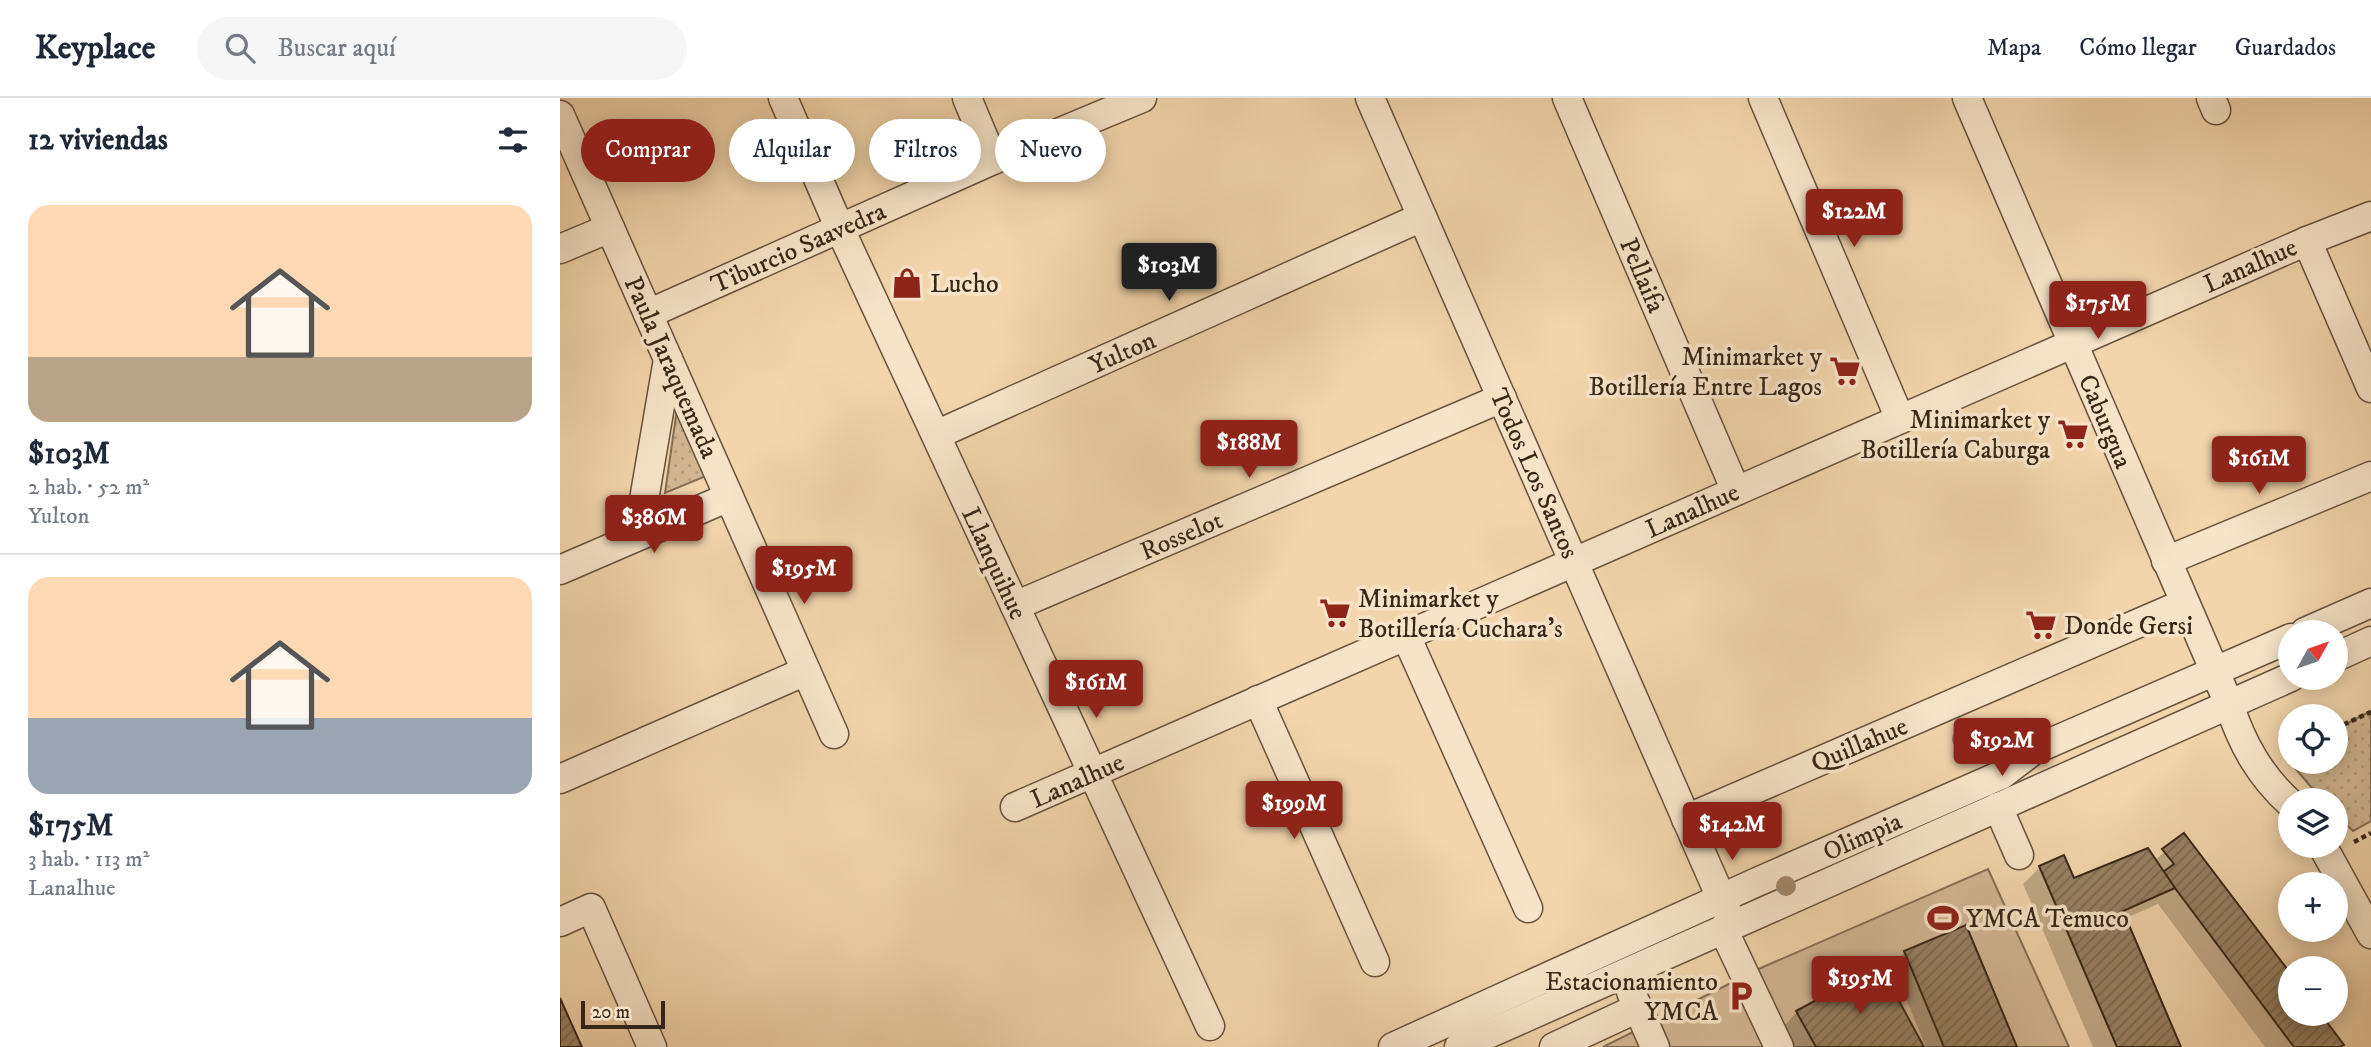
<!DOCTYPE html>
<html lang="es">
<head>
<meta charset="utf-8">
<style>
  body { margin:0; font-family:"IM FELL DW Pica",serif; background:#f6f6f7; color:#1f2937; height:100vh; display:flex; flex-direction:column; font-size:26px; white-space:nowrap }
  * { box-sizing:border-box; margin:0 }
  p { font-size:23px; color:#747a83 }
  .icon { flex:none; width:38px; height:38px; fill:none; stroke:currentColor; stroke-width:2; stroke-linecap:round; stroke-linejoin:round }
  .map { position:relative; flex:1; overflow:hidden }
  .panel { display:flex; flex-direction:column; background:#fff; width:560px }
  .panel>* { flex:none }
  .hud { position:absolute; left:21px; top:21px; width:665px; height:63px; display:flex; gap:14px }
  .needle { width:46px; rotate:50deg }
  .controls { position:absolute; left:1718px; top:522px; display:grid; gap:14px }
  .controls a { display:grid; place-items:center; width:70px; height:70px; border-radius:50%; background:#fff; box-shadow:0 4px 18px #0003; font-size:35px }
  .scale { position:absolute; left:21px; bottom:18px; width:84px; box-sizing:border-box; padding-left:7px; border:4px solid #372718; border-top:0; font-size:19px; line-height:24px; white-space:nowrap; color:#372718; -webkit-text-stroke:5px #f7e4c8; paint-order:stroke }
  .price { position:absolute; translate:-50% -60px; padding:0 16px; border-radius:7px; background:#8f2418; color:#fff; font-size:23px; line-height:46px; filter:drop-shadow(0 2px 4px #0008) }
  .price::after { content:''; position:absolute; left:50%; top:42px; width:21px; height:16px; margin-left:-10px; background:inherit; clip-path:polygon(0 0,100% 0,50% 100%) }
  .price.current { background:#222; color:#fff }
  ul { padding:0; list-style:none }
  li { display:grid; align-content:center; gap:14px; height:371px; padding:0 28px }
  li+li { border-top:2px solid #e0e1e3 }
  li span { display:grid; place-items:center; height:217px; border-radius:21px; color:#555 }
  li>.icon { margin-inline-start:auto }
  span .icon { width:126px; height:126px; fill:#fffc; stroke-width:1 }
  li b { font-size:30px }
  h2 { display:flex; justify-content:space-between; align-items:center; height:84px; padding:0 28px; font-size:30px }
  .pill { padding:0 24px; border-radius:32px; background:#fff; box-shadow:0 4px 18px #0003; font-size:24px; line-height:63px }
  .pill.current { background:#8f2418; color:#fff }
  header { display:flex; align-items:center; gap:42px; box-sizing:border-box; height:98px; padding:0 35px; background:#fff; border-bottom:2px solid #e0e1e3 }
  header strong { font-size:33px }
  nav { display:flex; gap:38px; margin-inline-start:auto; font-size:24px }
  .search { width:490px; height:63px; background:#f6f6f7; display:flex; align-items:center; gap:18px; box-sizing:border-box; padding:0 24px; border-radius:38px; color:#747a83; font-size:26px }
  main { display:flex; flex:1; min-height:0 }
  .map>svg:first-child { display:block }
</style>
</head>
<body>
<header>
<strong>Keyplace</strong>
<div class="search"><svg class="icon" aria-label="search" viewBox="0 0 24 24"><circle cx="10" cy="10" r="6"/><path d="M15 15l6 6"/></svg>Buscar aquí</div>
<nav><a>Mapa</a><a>Cómo llegar</a><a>Guardados</a></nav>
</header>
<main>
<section class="panel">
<h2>12 viviendas<svg class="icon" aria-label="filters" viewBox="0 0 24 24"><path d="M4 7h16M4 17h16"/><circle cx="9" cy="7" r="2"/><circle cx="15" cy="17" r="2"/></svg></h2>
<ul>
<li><span style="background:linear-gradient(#ffd9b3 70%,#b9a48a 0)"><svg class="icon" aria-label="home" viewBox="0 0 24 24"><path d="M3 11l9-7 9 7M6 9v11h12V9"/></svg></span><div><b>$103M</b><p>2 hab. · 52 m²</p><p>Yulton</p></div></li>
<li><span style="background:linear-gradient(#ffd9b3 65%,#9aa5b1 0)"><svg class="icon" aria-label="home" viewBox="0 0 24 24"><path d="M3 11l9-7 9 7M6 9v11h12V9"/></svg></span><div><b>$175M</b><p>3 hab. · 113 m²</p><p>Lanalhue</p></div></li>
</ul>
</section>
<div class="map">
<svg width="1811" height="949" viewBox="0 0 1811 949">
  <defs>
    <pattern id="grass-dots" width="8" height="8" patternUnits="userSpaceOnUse" patternTransform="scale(1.75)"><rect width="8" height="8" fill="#d2b792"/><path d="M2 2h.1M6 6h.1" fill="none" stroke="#b59d7d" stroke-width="1.8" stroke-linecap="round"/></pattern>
    <pattern id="building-hatch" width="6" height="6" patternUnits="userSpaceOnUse" patternTransform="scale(1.75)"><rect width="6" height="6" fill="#988164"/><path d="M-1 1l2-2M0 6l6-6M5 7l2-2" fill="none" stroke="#7d6a51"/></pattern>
  </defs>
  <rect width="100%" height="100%" fill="#f2d5ab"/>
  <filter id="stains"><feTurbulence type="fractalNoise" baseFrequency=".00286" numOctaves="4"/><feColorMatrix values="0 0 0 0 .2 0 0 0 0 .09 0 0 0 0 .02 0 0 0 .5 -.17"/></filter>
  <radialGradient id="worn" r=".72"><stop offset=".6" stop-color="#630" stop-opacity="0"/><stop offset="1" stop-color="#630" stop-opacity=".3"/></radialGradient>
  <g fill="url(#grass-dots)" stroke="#846f55" stroke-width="2">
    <path d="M 117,311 L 146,378 L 105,395 Z"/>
    <path d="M 1811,613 L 1811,723 L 1793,733 L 1776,716 L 1776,702 L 1762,702 L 1724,657 L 1719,638 L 1731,633 L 1731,663 L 1776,663 L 1776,621 L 1786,626 Z"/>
  </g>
  <path fill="#d2b792" stroke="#846f55" stroke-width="2" d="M 1428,771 L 1509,949 L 1043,949 L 1203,869 Z"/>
  <g fill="#0003">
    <path d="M 1624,737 L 1731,915 L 1779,949 L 1705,949 L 1598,806 L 1564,821 L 1619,949 L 1533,949 L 1463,786 L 1480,769 L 1513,782 L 1594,763 Z"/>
    <path d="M 1345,854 L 1454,949 L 1366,949 L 1332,867 Z"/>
    <path d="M 1237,914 L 1362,949 L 1230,949 L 1221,931 Z"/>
  </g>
  <g fill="url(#building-hatch)" stroke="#372718" stroke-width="2">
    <path d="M 1624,735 L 1731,876 L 1731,915 L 1760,915 L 1784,947 L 1780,949 L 1734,949 L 1603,774 L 1614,766 L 1602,751 Z"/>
    <path d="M 1588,750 L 1615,790 L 1563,813 L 1621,949 L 1557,949 L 1479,768 L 1504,757 L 1514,780 Z"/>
    <path d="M 1406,827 L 1457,949 L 1384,949 L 1344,853 Z"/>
    <path d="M 1320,868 L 1364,949 L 1256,949 L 1236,913 Z"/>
    <path d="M 0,900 L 22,949 L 0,949 Z"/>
  </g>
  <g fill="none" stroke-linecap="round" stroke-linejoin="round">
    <defs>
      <g id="minor">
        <path d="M 223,0 L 280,131 L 650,928"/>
        <path d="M 407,0 L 433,62"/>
        <path d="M 810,0 L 1169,818"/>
        <path d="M 1007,0 L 1176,393"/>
        <path d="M 1203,0 L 1340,321"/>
        <path d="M 1407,0 L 1669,606 C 1682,646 1700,678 1731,706"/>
        <path d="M 1651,0 L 1656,12"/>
        <path d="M 0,17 L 274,636"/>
        <path d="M 1747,143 L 1811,290"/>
        <path d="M 0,151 L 50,130"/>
        <path d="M 88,216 L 433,62 L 582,0"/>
        <path d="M 376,337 L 862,119"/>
        <path d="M 78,437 L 108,261"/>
        <path d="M 1606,463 L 1811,378"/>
        <path d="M 0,472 L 169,399"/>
        <path d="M 455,508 L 942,300"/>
        <path d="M 1745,534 L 1811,505"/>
        <path d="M 846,538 L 968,810"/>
        <path d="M 1776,559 L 1811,543"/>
        <path d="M 698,602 L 815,864"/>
        <path d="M 0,681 L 246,573"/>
        <path d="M 455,709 L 1747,143 L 1811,118"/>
        <path d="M 1438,709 L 1459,757"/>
        <path d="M 1126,721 L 1625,505"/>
        <path d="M 1762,747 L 1811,836"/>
        <path d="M 0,824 L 31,810 L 92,949"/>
        <path d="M 1163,831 L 1219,949"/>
        <path d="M 1071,894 L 1095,949"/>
        <path d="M 833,949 L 1197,784 L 1441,677 L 1474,652 L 1731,540"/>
        <path d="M 899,949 L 1731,579"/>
        <path d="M 994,949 L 1078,910"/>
      </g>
    </defs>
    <use href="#minor" stroke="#66523d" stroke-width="31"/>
    <g stroke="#372718" stroke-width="4.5" stroke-dasharray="5 3.5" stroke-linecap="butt">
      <path d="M 1776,630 L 1811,614"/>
      <path d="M 1794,744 L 1811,735"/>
    </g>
    <use href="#minor" stroke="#f7e4c8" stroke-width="28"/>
  </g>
  <g fill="#a1896b">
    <circle cx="1402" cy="641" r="10"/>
    <circle cx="1226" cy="788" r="10"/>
  </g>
  <defs>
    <symbol id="shop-bare" viewBox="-9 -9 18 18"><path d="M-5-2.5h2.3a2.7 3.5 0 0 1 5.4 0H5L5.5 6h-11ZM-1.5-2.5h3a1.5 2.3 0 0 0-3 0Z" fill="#8f2418" stroke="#f7e4c8" stroke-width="2.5" paint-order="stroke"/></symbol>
    <symbol id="supermarket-bare" viewBox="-9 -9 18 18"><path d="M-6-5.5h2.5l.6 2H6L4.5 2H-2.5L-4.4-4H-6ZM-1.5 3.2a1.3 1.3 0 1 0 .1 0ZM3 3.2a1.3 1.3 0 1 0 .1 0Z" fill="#8f2418" stroke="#f7e4c8" stroke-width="2.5" paint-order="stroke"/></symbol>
    <symbol id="stadium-bare" viewBox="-9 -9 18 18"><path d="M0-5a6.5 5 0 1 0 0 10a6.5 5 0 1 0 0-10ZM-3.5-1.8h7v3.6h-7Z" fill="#8f2418" stroke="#f7e4c8" stroke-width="2.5" paint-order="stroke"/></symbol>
    <symbol id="parking-bare" viewBox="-9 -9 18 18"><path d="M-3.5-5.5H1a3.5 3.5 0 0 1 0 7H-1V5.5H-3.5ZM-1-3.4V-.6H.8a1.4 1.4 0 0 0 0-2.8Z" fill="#8f2418" stroke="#f7e4c8" stroke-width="2.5" paint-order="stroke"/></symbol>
  </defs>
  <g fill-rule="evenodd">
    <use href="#shop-bare" x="325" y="163" width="44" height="44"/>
    <use href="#supermarket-bare" x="1263" y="251" width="44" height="44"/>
    <use href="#supermarket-bare" x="1491" y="314" width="44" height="44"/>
    <use href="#supermarket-bare" x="753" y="493" width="44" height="44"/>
    <use href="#supermarket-bare" x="1459" y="505" width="44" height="44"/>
    <use href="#stadium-bare" x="1361" y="798" width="44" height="44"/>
    <use href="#parking-bare" x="1159" y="876" width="44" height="44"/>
  </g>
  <g text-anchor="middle" stroke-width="7" stroke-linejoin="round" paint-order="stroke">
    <g font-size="26" fill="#372718" stroke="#f7e4c8">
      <text transform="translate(238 149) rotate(-24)" y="9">Tiburcio Saavedra</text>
      <text transform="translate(1690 167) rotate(-24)" y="9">Lanalhue</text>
      <text transform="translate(1083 177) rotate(67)" y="9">Pellaifa</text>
      <text transform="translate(562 254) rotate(-24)" y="9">Yulton</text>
      <text transform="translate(112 269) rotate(66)" y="9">Paula Jaraquemada</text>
      <text transform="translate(1546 323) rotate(67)" y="9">Caburgua</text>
      <text transform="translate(975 375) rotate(66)" y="9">Todos Los Santos</text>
      <text transform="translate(1132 412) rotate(-24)" y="9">Lanalhue</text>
      <text transform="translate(621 437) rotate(-23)" y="9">Rosselot</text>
      <text transform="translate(435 465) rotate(65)" y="9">Llanquihue</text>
      <text transform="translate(1299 646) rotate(-23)" y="9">Quillahue</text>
      <text transform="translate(517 682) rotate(-24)" y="9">Lanalhue</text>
      <text transform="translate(1302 738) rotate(-24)" y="9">Olimpia</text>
    </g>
    <g font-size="26" fill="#372718" stroke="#f7e4c8" text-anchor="start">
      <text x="370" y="194">Lucho</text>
      <text x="1262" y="267" text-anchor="end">Minimarket y<tspan x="1262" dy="30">Botillería Entre Lagos</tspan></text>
      <text x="1490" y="330" text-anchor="end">Minimarket y<tspan x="1490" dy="30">Botillería Caburga</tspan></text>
      <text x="798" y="509">Minimarket y<tspan x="798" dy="30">Botillería Cuchara's</tspan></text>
      <text x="1504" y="536">Donde Gersi</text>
      <text x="1406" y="829">YMCA Temuco</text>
      <text x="1158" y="892" text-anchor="end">Estacionamiento<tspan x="1158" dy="30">YMCA</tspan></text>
    </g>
  </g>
  <rect width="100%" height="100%" filter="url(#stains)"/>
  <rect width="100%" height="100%" fill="url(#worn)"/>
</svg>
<div class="controls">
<a><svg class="needle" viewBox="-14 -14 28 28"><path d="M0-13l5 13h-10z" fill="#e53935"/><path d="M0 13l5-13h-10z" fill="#747a83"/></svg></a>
<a><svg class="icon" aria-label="locate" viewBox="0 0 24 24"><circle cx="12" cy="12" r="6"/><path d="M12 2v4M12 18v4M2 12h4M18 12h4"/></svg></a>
<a><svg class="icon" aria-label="layers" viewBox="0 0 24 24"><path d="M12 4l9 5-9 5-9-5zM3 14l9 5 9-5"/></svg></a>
<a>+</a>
<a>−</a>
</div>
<div class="scale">20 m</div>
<b class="price" style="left:1294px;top:151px">$122M</b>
<b class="price current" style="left:609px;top:205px">$103M</b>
<b class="price" style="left:1538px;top:243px">$175M</b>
<b class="price" style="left:689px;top:382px">$188M</b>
<b class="price" style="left:1699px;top:398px">$161M</b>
<b class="price" style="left:94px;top:457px">$386M</b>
<b class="price" style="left:244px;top:508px">$195M</b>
<b class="price" style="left:536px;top:622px">$161M</b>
<b class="price" style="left:1442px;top:680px">$192M</b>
<b class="price" style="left:734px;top:743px">$199M</b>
<b class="price" style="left:1172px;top:764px">$142M</b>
<b class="price" style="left:1300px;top:918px">$195M</b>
<div class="hud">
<a class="pill current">Comprar</a>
<a class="pill">Alquilar</a>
<a class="pill">Filtros</a>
<a class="pill">Nuevo</a>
</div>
</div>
</main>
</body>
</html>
